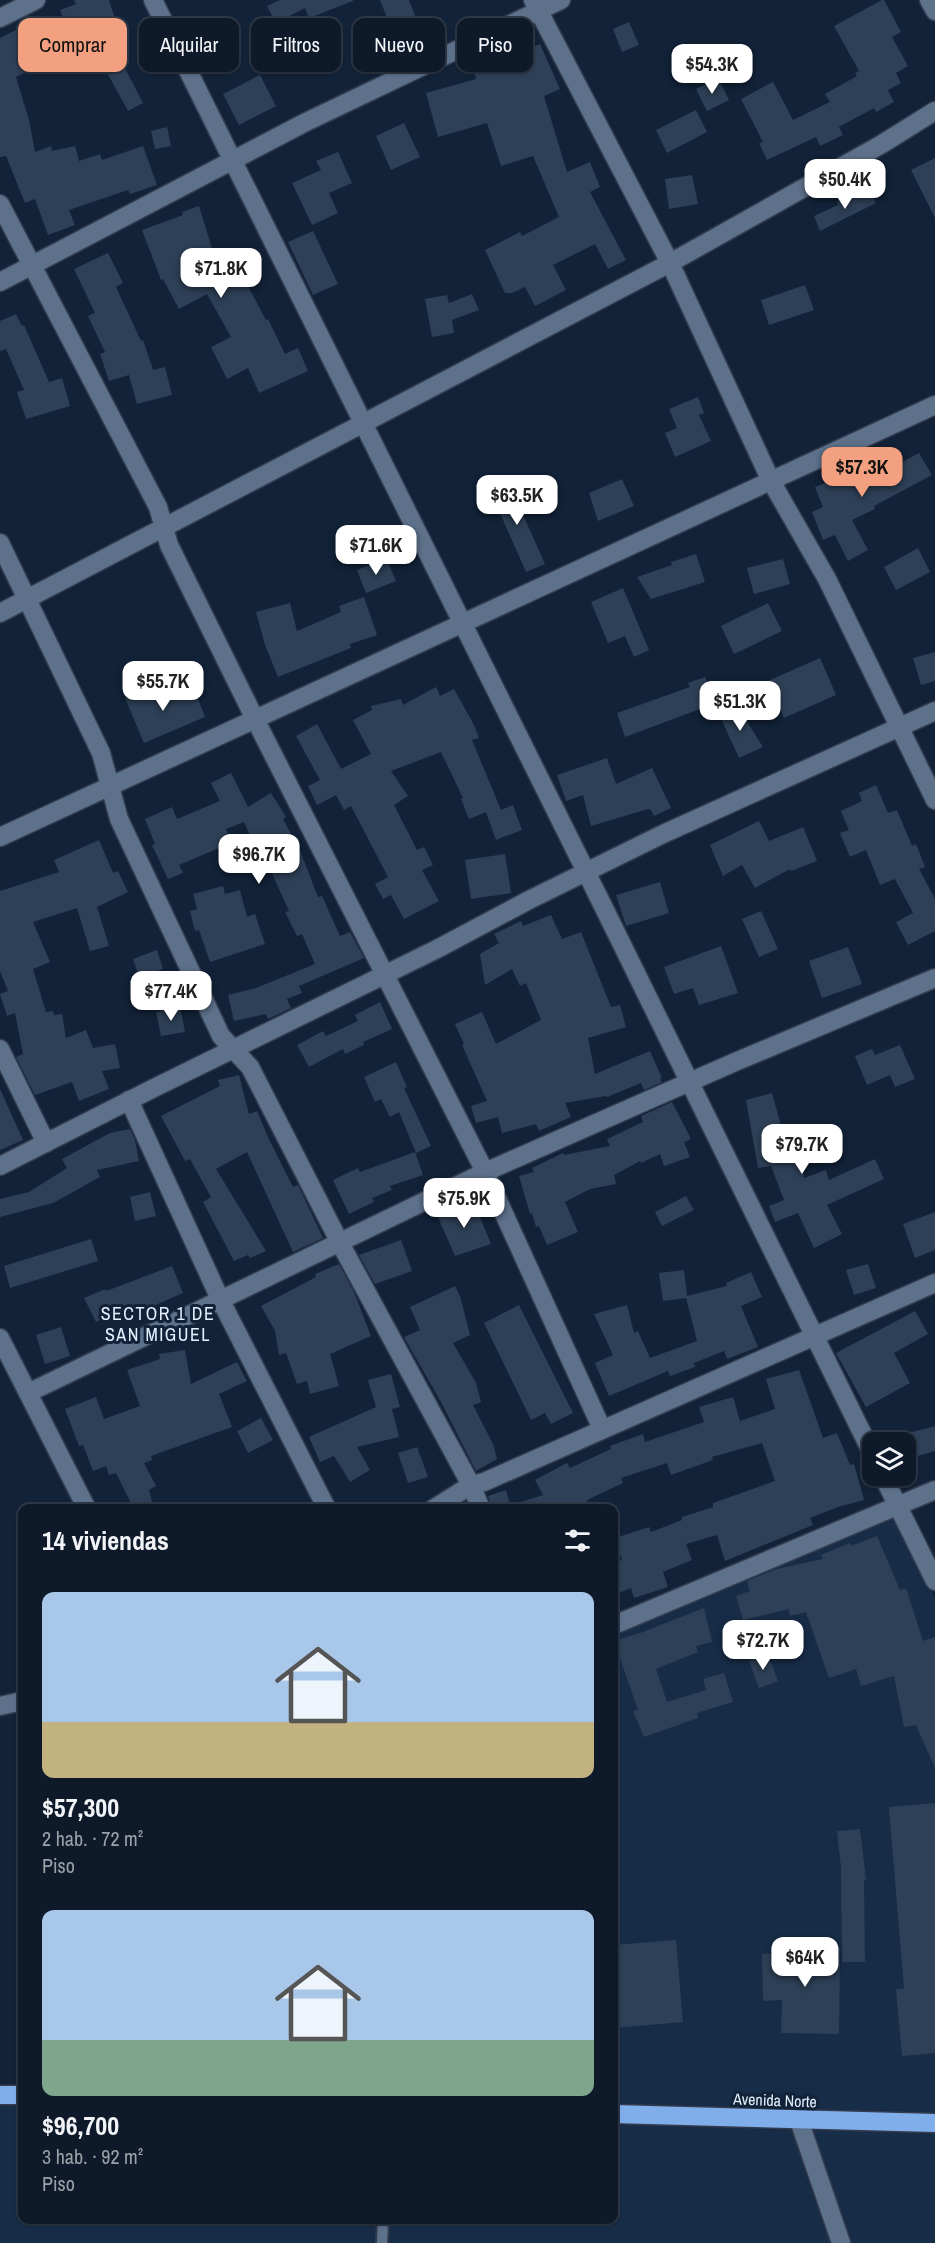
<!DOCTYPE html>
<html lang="es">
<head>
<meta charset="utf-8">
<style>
  body { margin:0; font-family:"Archivo Narrow",sans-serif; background:#172332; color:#f1f3f6; height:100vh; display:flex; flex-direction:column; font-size:22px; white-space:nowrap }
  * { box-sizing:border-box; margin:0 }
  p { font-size:20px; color:#9ba1a8 }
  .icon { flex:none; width:33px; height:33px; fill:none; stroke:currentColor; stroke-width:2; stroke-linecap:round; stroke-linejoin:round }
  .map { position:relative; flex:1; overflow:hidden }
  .side { position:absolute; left:18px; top:1504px; width:600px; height:720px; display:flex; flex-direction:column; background:#0e1a2a; border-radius:12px; box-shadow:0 2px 4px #0004,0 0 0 2px #2e3847 }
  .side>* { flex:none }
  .banner { position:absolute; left:18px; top:18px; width:600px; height:54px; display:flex; gap:12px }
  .tools { position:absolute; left:862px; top:1432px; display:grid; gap:12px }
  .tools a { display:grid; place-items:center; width:54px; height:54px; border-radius:12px; background:#0e1a2a; box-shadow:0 2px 4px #0004,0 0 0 2px #2e3847; font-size:30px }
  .price { position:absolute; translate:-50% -51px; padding:0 14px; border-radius:12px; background:#fff; color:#222; font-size:20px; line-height:39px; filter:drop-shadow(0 2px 3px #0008) }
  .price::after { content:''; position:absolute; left:50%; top:36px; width:18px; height:14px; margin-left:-9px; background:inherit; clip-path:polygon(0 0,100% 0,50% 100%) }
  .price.current { background:#f2a07f; color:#111 }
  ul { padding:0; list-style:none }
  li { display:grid; align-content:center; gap:12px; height:318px; padding:0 24px }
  li span { display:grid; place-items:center; height:186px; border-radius:12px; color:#555 }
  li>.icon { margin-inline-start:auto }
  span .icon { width:108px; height:108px; fill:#fffc; stroke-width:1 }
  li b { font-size:26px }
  h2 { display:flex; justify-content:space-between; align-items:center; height:72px; padding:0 24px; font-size:26px }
  .pill { padding:0 21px; border-radius:12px; background:#0e1a2a; box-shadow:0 2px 4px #0004,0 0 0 2px #2e3847; font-size:21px; line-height:54px }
  .pill.current { background:#f2a07f; color:#111 }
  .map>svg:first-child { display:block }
</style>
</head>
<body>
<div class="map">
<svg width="935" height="2243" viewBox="0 0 935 2243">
  <rect width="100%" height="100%" fill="#122238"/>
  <path fill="#172c47" d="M 894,1513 L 935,1599 L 935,2243 L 0,2243 L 0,2085 L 22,2085 L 22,2220 L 614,2220 L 614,1633 Z"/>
  <g fill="#2e4057">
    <path d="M 74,0 L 109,0 L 118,28 L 106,32 L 143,103 L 128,111 L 85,32 L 70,38 L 60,10 L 76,4 Z"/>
    <path d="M 280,0 L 353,0 L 353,1 L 309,18 L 305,8 L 276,23 L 267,6 Z"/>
    <path d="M 380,0 L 409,0 L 421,31 L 396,41 Z"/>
    <path d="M 882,0 L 884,0 L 901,32 L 892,37 L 908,66 L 896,73 L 901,83 L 888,90 L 894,102 L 876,112 L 874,108 L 839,127 L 843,135 L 820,146 L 816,137 L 767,160 L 759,143 L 763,142 L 741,99 L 773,82 L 793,120 L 830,102 L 825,94 L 857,76 L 855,73 L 859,71 L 834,26 Z"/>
    <path d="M 629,22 L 639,45 L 622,52 L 613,29 Z"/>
    <path d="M 20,28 L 34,54 L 22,60 L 28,71 L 16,77 L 29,120 L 35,152 L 51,146 L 52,151 L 75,146 L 79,161 L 100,154 L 102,160 L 143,146 L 157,185 L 130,194 L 128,190 L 69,210 L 75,225 L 48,235 L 35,199 L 25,203 L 6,156 L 0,157 L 0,38 Z"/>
    <path d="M 540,44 L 560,89 L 544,96 L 567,172 L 590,162 L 600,187 L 590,192 L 626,260 L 608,269 L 595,244 L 553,265 L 566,290 L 535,306 L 525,287 L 512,293 L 505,293 L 485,250 L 520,232 L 522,236 L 559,217 L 533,156 L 501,166 L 487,123 L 438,137 L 426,93 L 476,79 L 474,71 L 510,61 L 508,58 Z"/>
    <path d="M 260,75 L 276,106 L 239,125 L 223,94 Z"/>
    <path d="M 718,78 L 729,100 L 707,111 L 696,89 Z"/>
    <path d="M 696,110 L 707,132 L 667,153 L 656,130 Z"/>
    <path d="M 404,123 L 420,157 L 391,170 L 376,136 Z"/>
    <path d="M 167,127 L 171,146 L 155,149 L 151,131 Z"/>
    <path d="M 338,152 L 352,183 L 329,193 L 338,213 L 312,225 L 292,183 L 321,170 L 316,161 Z"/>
    <path d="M 935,158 L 935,218 L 911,170 Z"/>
    <path d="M 692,175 L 698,204 L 669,209 L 665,179 Z"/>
    <path d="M 870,190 L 876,203 L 820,231 L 814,216 L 838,205 L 837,202 Z"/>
    <path d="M 199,206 L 215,258 L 239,252 L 249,288 L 266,320 L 268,319 L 285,354 L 298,348 L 308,371 L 259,393 L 248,368 L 227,379 L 211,347 L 231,337 L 207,294 L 179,309 L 163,279 L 161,280 L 142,230 L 183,215 L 182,212 Z"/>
    <path d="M 313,231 L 338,284 L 313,295 L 288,242 Z"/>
    <path d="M 108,253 L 123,283 L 116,287 L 141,341 L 143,340 L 153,370 L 165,367 L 172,395 L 137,404 L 129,375 L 109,381 L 100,354 L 105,352 L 88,316 L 95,313 L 74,269 Z"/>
    <path d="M 805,285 L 814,310 L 769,325 L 761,300 Z"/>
    <path d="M 472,294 L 479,310 L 452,320 L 454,333 L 432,337 L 425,299 L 447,295 L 449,303 Z"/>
    <path d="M 16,314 L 22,326 L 24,325 L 49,382 L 62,378 L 70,406 L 26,419 L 17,392 L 24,390 L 6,349 L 0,351 L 0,321 Z"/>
    <path d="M 698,397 L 704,413 L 699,415 L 711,441 L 675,457 L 665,433 L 677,428 L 669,409 Z"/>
    <path d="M 919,453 L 932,475 L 874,506 L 875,509 L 852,520 L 868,550 L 848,561 L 835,535 L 823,540 L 812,512 L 823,507 L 815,487 L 835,479 L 833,476 L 874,456 L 882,473 Z"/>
    <path d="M 507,479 L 545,564 L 526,572 L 489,488 Z"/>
    <path d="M 622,479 L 634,506 L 598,521 L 589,493 Z"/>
    <path d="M 918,548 L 930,572 L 896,590 L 884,567 Z"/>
    <path d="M 696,554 L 705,582 L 651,599 L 637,577 L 672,565 L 671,562 Z"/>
    <path d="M 386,558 L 396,581 L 366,593 L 357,570 Z"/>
    <path d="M 783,559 L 790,584 L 754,594 L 747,568 Z"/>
    <path d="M 623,588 L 649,650 L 634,657 L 625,636 L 608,643 L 591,602 Z"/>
    <path d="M 364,597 L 377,635 L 350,644 L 351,648 L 278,677 L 265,645 L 256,612 L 290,603 L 297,631 L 341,612 L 339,606 Z"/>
    <path d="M 768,603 L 782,631 L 734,654 L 721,626 Z"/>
    <path d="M 935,652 L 935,681 L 921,685 L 913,658 Z"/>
    <path d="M 820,658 L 836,695 L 784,718 L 768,681 Z"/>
    <path d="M 705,677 L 716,703 L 625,737 L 617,713 L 690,687 L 688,683 Z"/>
    <path d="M 155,686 L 161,701 L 194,688 L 205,717 L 144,743 L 125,698 Z"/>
    <path d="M 436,687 L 440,696 L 454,689 L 474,725 L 479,738 L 472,740 L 501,810 L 513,805 L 522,830 L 496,840 L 486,812 L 469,819 L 461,799 L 463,798 L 441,752 L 391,771 L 408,796 L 394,805 L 417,850 L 424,847 L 433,865 L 422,870 L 439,901 L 404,919 L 391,895 L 383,899 L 375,884 L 388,877 L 351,806 L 344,810 L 336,795 L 317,805 L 308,786 L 320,780 L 296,736 L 317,724 L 341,769 L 371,754 L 353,720 L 372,710 L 371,706 L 401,699 L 403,705 Z"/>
    <path d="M 737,706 L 763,747 L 739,758 L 719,714 Z"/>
    <path d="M 607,758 L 616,784 L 652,768 L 671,808 L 654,816 L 651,810 L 648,809 L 591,826 L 583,795 L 566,801 L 557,775 Z"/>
    <path d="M 231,773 L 248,807 L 271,793 L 286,817 L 283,819 L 301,853 L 318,897 L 322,896 L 340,936 L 350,932 L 364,958 L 299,986 L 302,993 L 287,999 L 291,1008 L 268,1019 L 266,1014 L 234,1021 L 228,995 L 256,988 L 315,964 L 302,934 L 297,936 L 285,912 L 289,911 L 270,869 L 266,871 L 244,822 L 226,829 L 231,843 L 179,865 L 183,873 L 168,879 L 152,845 L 155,844 L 145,819 L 172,807 L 177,819 L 220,801 L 211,783 Z"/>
    <path d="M 876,785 L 888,813 L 897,810 L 912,846 L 916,844 L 925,867 L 919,869 L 935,899 L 935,931 L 908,945 L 896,922 L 913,913 L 895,879 L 880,885 L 866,850 L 850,857 L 840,833 L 849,830 L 841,811 L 862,801 L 859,793 Z"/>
    <path d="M 759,821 L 769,841 L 803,827 L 817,861 L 791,871 L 790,869 L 755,888 L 742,865 L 723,876 L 710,845 Z"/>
    <path d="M 99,840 L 113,873 L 118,871 L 128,892 L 97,907 L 109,946 L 90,951 L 77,908 L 33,922 L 50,962 L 33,969 L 46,1012 L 53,1011 L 54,1015 L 62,1014 L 66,1038 L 86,1030 L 93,1048 L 115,1044 L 120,1068 L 102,1071 L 109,1089 L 79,1101 L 72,1082 L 35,1095 L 16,1057 L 23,1054 L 15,1013 L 7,1016 L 0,994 L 8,991 L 0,971 L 0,891 L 59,872 L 54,860 Z"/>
    <path d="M 505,854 L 511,893 L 471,899 L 465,860 Z"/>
    <path d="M 660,882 L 669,913 L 626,926 L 616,895 Z"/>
    <path d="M 223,886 L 225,894 L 240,890 L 247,917 L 255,914 L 265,944 L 210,962 L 199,930 L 195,931 L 190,911 L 197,909 L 193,894 Z"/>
    <path d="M 761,911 L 778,949 L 759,957 L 742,919 Z"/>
    <path d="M 551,915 L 562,939 L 581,932 L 611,1007 L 620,1005 L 626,1027 L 588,1038 L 595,1074 L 650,1051 L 662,1078 L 660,1079 L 662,1082 L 644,1090 L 641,1083 L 607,1097 L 606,1096 L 565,1103 L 571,1117 L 539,1131 L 536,1124 L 502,1133 L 498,1117 L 476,1123 L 471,1106 L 487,1101 L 462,1045 L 464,1044 L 455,1024 L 482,1012 L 496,1044 L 541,1020 L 526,983 L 520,986 L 512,969 L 485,985 L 480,954 L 499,943 L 494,934 L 521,921 L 523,926 Z"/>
    <path d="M 721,946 L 738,993 L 699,1005 L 693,988 L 674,994 L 664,967 Z"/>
    <path d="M 848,947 L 862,984 L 822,998 L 809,961 Z"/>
    <path d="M 157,950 L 163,969 L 139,977 L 133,959 Z"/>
    <path d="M 380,1002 L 392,1029 L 363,1042 L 364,1045 L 345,1054 L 343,1049 L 309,1067 L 297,1045 L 323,1031 L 326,1036 L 358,1021 L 355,1015 Z"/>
    <path d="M 180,1007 L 185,1032 L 161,1036 L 156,1012 Z"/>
    <path d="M 900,1045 L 915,1079 L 895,1087 L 890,1075 L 867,1085 L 855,1056 L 872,1049 L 875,1055 Z"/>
    <path d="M 396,1062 L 407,1087 L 404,1088 L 431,1146 L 416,1153 L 399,1112 L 390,1117 L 381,1099 L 375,1102 L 364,1077 Z"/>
    <path d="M 239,1075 L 249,1114 L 257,1111 L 268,1137 L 293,1187 L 298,1185 L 323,1238 L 293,1252 L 247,1152 L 216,1169 L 266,1251 L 250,1258 L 248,1255 L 234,1261 L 203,1202 L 211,1197 L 190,1159 L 185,1161 L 161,1116 L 220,1086 L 218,1080 Z"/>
    <path d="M 0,1089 L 23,1140 L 0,1150 Z"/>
    <path d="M 772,1093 L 784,1136 L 796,1134 L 804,1178 L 826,1170 L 829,1180 L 875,1159 L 884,1179 L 827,1205 L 842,1234 L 814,1248 L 798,1213 L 775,1222 L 769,1206 L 784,1200 L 771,1166 L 758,1168 L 746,1100 Z"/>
    <path d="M 672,1102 L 691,1139 L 684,1142 L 690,1157 L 664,1166 L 660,1154 L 641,1163 L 640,1161 L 614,1175 L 616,1184 L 590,1189 L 565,1202 L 578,1232 L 547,1245 L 539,1226 L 536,1227 L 532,1213 L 530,1214 L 519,1176 L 534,1172 L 532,1168 L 563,1153 L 564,1155 L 610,1146 L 607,1139 L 643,1122 L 641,1116 Z"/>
    <path d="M 130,1129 L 135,1140 L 139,1161 L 97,1170 L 100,1177 L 53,1203 L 0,1217 L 0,1199 L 29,1192 L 67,1168 L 62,1159 L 110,1133 Z"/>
    <path d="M 415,1152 L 423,1175 L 390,1186 L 392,1190 L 372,1198 L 374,1202 L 349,1214 L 333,1180 L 358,1168 L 360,1172 Z"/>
    <path d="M 150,1192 L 156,1216 L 135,1221 L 130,1197 Z"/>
    <path d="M 686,1196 L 694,1210 L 662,1226 L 655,1212 Z"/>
    <path d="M 473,1200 L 491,1244 L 455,1256 L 437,1215 Z"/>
    <path d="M 935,1212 L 935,1250 L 915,1258 L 903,1224 Z"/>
    <path d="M 91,1239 L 98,1261 L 10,1288 L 4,1266 Z"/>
    <path d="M 401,1240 L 412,1271 L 375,1284 L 359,1255 Z"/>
    <path d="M 339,1264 L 354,1292 L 371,1336 L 330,1354 L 339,1386 L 310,1394 L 307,1381 L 297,1384 L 286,1353 L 279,1355 L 275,1331 L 261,1306 L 316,1277 L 315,1274 Z"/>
    <path d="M 868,1264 L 876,1288 L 854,1295 L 846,1270 Z"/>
    <path d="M 172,1266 L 183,1293 L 128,1317 L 124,1309 L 96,1322 L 84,1298 L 103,1290 L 109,1290 Z"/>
    <path d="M 684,1270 L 687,1296 L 727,1286 L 726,1283 L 751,1272 L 762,1297 L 741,1306 L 758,1347 L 727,1359 L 724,1351 L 694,1363 L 695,1367 L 670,1376 L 668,1371 L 609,1396 L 595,1363 L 613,1355 L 594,1314 L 627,1305 L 634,1333 L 638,1331 L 650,1358 L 697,1341 L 686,1298 L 663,1301 L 659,1273 Z"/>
    <path d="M 455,1286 L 460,1296 L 470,1335 L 453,1343 L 476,1383 L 481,1402 L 473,1405 L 493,1444 L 497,1459 L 476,1471 L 441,1402 L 404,1337 L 420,1330 L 410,1307 Z"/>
    <path d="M 519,1305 L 573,1413 L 551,1424 L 545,1413 L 531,1420 L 484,1323 Z"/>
    <path d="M 915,1311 L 928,1334 L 894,1353 L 910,1383 L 866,1407 L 836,1353 Z"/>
    <path d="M 61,1327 L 70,1356 L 45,1364 L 36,1335 Z"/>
    <path d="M 185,1350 L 191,1384 L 237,1362 L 247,1381 L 219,1394 L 232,1427 L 151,1456 L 152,1460 L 144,1463 L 156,1486 L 149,1490 L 154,1509 L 134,1509 L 116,1473 L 109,1475 L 106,1466 L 93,1471 L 83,1445 L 79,1446 L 65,1409 L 96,1397 L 104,1419 L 140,1406 L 127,1370 L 160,1359 L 159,1354 Z"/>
    <path d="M 799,1370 L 823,1438 L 837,1433 L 850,1465 L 854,1464 L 864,1500 L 838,1507 L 810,1518 L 813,1525 L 725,1561 L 717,1535 L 686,1544 L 692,1560 L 663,1572 L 668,1587 L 634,1598 L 631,1588 L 614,1595 L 614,1564 L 622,1560 L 615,1538 L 649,1527 L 651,1532 L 682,1520 L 682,1517 L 713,1507 L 713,1503 L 775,1481 L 762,1443 L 712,1457 L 713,1460 L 671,1475 L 667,1463 L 621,1478 L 623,1483 L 587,1500 L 592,1509 L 512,1509 L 512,1505 L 543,1495 L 535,1480 L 567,1463 L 570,1468 L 611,1449 L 610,1446 L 643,1434 L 645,1442 L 704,1422 L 699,1407 L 733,1397 L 740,1421 L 775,1409 L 766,1379 Z"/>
    <path d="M 391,1374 L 400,1407 L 392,1409 L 399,1437 L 357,1447 L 370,1470 L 350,1482 L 334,1456 L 320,1462 L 309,1437 L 376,1407 L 368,1380 Z"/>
    <path d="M 261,1418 L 273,1440 L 248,1453 L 237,1431 Z"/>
    <path d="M 935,1426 L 935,1451 L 907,1459 L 906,1443 L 903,1443 L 901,1435 Z"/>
    <path d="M 417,1447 L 428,1477 L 408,1483 L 398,1453 Z"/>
    <path d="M 506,1490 L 511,1509 L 492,1509 L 488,1496 Z"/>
    <path d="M 877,1536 L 900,1590 L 906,1588 L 923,1641 L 935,1637 L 935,1768 L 916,1725 L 904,1727 L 894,1676 L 861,1686 L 856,1669 L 829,1678 L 806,1612 L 790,1616 L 789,1609 L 743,1620 L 736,1596 L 750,1591 L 747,1581 L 777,1569 L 823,1559 L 821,1555 L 850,1543 L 851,1546 Z"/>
    <path d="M 704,1608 L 712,1642 L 696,1646 L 698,1652 L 656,1669 L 667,1702 L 706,1690 L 703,1679 L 724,1673 L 733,1702 L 697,1713 L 698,1718 L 644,1737 L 633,1711 L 638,1710 L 614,1641 L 643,1632 Z"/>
    <path d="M 768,1654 L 778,1681 L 759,1688 L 749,1661 Z"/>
    <path d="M 935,1803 L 935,2053 L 902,2056 L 896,1989 L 904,1989 L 889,1807 Z"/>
    <path d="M 860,1829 L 866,1880 L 864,1881 L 865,1962 L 842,1962 L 841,1868 L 837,1831 Z"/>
    <path d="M 676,1940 L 683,2022 L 614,2028 L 614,1945 Z"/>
    <path d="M 783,1947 L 840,1948 L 839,2034 L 781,2033 L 782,2000 L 763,2001 L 762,1954 L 782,1953 Z"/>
  </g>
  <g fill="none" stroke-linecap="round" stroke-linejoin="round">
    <defs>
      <path id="lane" d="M 382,2243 L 383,2220"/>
      <g id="street">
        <path d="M 153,0 L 604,908 L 873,1455"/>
        <path d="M 533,0 L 670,263 L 771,481 L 827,579 L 935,800"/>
        <path d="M 929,0 L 935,11"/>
        <path d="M 0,18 L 36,0"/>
        <path d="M 0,204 L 158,507 L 169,545 L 255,719 L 485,1172 L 602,1429"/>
        <path d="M 0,282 L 306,122 L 561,0"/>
        <path d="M 0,543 L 101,753 L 119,819 L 221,1036 L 250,1067 L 340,1243 L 471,1485 L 481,1509"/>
        <path d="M 0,613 L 670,263 L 882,144 L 935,111"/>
        <path d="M 0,837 L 935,405"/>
        <path d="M 0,1049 L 46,1143"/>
        <path d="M 129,1100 L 220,1299 L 327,1509"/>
        <path d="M 0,1166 L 154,1088 L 437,949 L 529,900 L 663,834 L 935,711"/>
        <path d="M 0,1338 L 87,1509"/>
        <path d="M 28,1393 L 485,1172 L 735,1062 L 935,978"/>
        <path d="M 883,1476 L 935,1581"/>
        <path d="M 433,1509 L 471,1485 L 484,1482 L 935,1283"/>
        <path d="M 614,1625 L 935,1490"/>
        <path d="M 0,1706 L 22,1701"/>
        <path d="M 799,2120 L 841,2243"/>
      </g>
      <g id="highway">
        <path d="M 0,2095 L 22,2095"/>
        <path d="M 614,2114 L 935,2123"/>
      </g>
    </defs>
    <use href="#lane" stroke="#333c4f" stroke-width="14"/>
    <use href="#street" stroke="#333c4f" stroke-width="21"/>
    <use href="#highway" stroke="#333c4f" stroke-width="21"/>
    <use href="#lane" stroke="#5d718b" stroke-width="10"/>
    <use href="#street" stroke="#5d718b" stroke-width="18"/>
    <use href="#highway" stroke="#80aeeb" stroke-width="18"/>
  </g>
  <g text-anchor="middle" stroke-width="6" stroke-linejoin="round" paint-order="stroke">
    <g font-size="16" fill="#e4effe" stroke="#122238">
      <text transform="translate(775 2100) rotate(2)" y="6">Avenida Norte</text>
    </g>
    <g font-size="18" letter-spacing="1.5" fill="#e4effe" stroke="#122238">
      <text x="158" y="1320">SECTOR 1 DE<tspan x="158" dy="21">SAN MIGUEL</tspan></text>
    </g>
  </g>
</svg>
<div class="tools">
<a><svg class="icon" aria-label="layers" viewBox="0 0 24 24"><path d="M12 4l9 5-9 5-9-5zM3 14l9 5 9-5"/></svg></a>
</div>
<b class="price" style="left:712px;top:95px">$54.3K</b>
<b class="price" style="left:845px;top:210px">$50.4K</b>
<b class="price" style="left:221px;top:299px">$71.8K</b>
<b class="price current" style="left:862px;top:498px">$57.3K</b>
<b class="price" style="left:517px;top:526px">$63.5K</b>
<b class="price" style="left:376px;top:576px">$71.6K</b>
<b class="price" style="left:163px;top:712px">$55.7K</b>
<b class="price" style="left:740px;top:732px">$51.3K</b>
<b class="price" style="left:259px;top:885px">$96.7K</b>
<b class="price" style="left:171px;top:1022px">$77.4K</b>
<b class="price" style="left:802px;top:1175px">$79.7K</b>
<b class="price" style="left:464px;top:1229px">$75.9K</b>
<b class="price" style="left:763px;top:1671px">$72.7K</b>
<b class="price" style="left:805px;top:1988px">$64K</b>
<div class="banner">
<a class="pill current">Comprar</a>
<a class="pill">Alquilar</a>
<a class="pill">Filtros</a>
<a class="pill">Nuevo</a>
<a class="pill">Piso</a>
</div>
<section class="side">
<h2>14 viviendas<svg class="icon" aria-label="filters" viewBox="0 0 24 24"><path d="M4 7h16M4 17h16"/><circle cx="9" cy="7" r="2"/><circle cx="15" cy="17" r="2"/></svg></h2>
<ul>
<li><span style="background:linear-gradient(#a9c7e8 70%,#c2b280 0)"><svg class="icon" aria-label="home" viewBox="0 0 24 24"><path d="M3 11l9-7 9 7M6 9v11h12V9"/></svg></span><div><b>$57,300</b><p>2 hab. · 72 m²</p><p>Piso</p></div></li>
<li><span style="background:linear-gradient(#a9c7e8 70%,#7fa58c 0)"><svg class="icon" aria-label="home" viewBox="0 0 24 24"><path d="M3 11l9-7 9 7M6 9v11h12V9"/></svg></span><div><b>$96,700</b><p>3 hab. · 92 m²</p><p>Piso</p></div></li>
</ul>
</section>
</div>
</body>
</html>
